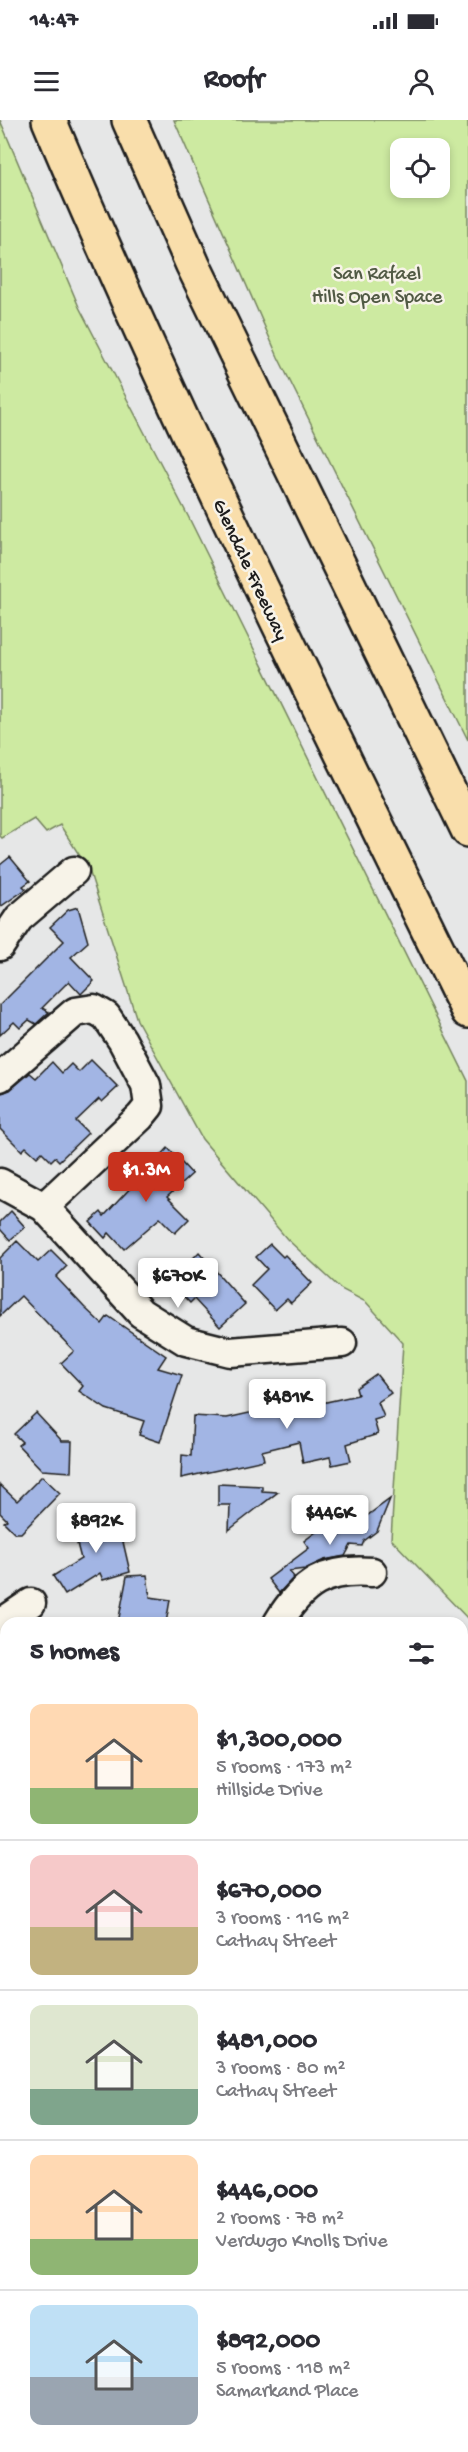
<!DOCTYPE html>
<html lang="en">
<head>
<meta charset="utf-8">
<style>
  body { margin:0; font-family:"Gochi Hand",sans-serif; background:#f2f2f3; color:#2b2b33; height:100vh; display:flex; flex-direction:column; font-size:22px; white-space:nowrap }
  * { box-sizing:border-box; margin:0 }
  p { font-size:20px; color:#7c7c81 }
  .icon { flex:none; width:33px; height:33px; fill:none; stroke:currentColor; stroke-width:2; stroke-linecap:round; stroke-linejoin:round }
  .map { position:relative; flex:1; overflow:hidden }
  .drawer { position:absolute; left:0px; top:1497px; width:468px; height:836px; display:flex; flex-direction:column; background:#fff; border-radius:18px 18px 0 0; box-shadow:0 3px 9px #0003 }
  .drawer>* { flex:none }
  .buttons { position:absolute; left:390px; top:18px; display:grid; gap:12px }
  .buttons a { display:grid; place-items:center; width:60px; height:60px; border-radius:12px; background:#fff; box-shadow:0 3px 9px #0003; font-size:30px }
  .price { position:absolute; translate:-50% -51px; padding:0 14px; border-radius:6px; background:#fff; color:#222; font-size:20px; line-height:39px; filter:drop-shadow(0 2px 3px #0008) }
  .price::after { content:''; position:absolute; left:50%; top:36px; width:18px; height:14px; margin-left:-9px; background:inherit; clip-path:polygon(0 0,100% 0,50% 100%) }
  .price.current { background:#c8321e; color:#fff }
  ul { padding:0; list-style:none }
  li { display:flex; align-items:center; gap:18px; height:150px; padding:0 30px }
  li+li { border-top:2px solid #e1e1e2 }
  li span { display:grid; place-items:center; flex:none; width:168px; height:120px; border-radius:12px; color:#555 }
  li>.icon { margin-inline-start:auto }
  span .icon { width:72px; height:72px; fill:#fffc; stroke-width:1 }
  li b { font-size:26px }
  h2 { display:flex; justify-content:space-between; align-items:center; height:72px; padding:0 30px; font-size:26px }
  .status { display:flex; justify-content:space-between; align-items:center; height:42px; padding:0 30px; background:#fff; direction:ltr }
  .status svg { height:16px; fill:currentColor }
  header { display:flex; justify-content:space-between; align-items:center; height:78px; padding:0 30px; background:#fff; font-size:27px; font-weight:800 }
  .map>svg:first-child { display:block }
</style>
</head>
<body>
<div class="status"><b>14:47</b><svg viewBox="0 0 49 12"><path d="M0 12V9h3v3zM5 12V6h3v6zM10 12V3h3v9zM15 12V0h3v12zM26 1h20v11H26zM47 4h2v5h-2z"/></svg></div>
<header><svg class="icon" aria-label="menu" viewBox="0 0 24 24"><path d="M4 6h16M4 12h16M4 18h16"/></svg>Roofr<svg class="icon" aria-label="person" viewBox="0 0 24 24"><circle cx="12" cy="8" r="4"/><path d="M4 21q1-7 8-7t8 7"/></svg></header>
<div class="map">
<svg width="468" height="2332" viewBox="0 0 468 2332">
  <rect width="100%" height="100%" fill="#e6e7e7"/>
  <filter id="ink" filterUnits="userSpaceOnUse"><feTurbulence type="fractalNoise" baseFrequency=".0167" numOctaves="2"/><feDisplacementMap in="SourceGraphic" scale="12" xChannelSelector="R" yChannelSelector="G"/><feConvolveMatrix kernelMatrix="1 2 1 2 8 2 1 2 1" color-interpolation-filters="sRGB"/></filter>
  <g filter="url(#ink)">
    <g fill="#cdeaa1" stroke="#74835e" stroke-width="1.5" fill-rule="evenodd">
      <path d="M 0,0 L 79,187 L 188,396 L 468,961 L 468,1499 L 391,1419 L 403,1223 L 366,1182 L 341,1169 L 287,1119 L 202,1019 L 137,900 L 89,750 L 60,705 L 46,713 L 34,699 L 2,718 L 0,716 Z"/>
      <path d="M 174,0 L 468,0 L 468,620 L 278,237 ZM 400,28 L 440,28 L 440,68 L 400,68 Z"/>
      <path d="M 468,2117 L 468,2180 L 462,2183 L 462,2121 Z"/>
    </g>
    <g fill="#a2b5e4" stroke="#1c1c1c" stroke-width="1.5">
      <path d="M 10,737 L 30,761 L 23,766 L 26,769 L 0,787 L 0,745 Z"/>
      <path d="M 78,787 L 88,822 L 71,837 L 94,861 L 81,874 L 69,861 L 42,888 L 49,892 L 36,904 L 29,900 L 20,908 L 14,902 L 0,915 L 0,885 L 64,821 L 50,807 L 68,790 Z"/>
      <path d="M 91,940 L 118,967 L 102,982 L 99,979 L 76,1001 L 88,1013 L 59,1041 L 55,1037 L 51,1041 L 42,1032 L 37,1037 L 26,1027 L 22,1031 L 0,1009 L 0,973 L 10,970 L 30,953 L 36,958 L 52,942 L 62,953 L 71,944 L 79,952 Z"/>
      <path d="M 168,1028 L 192,1054 L 167,1077 L 189,1099 L 175,1113 L 160,1098 L 124,1129 L 109,1113 L 105,1118 L 90,1102 L 101,1092 L 104,1096 Z"/>
      <path d="M 11,1091 L 25,1107 L 10,1120 L 0,1109 L 0,1102 Z"/>
      <path d="M 17,1121 L 38,1142 L 51,1130 L 67,1146 L 56,1157 L 84,1187 L 102,1204 L 108,1196 L 166,1236 L 158,1248 L 182,1255 L 160,1322 L 139,1315 L 144,1301 L 106,1289 L 79,1271 L 83,1266 L 61,1243 L 74,1231 L 21,1176 L 0,1196 L 0,1138 Z"/>
      <path d="M 270,1124 L 283,1137 L 285,1135 L 312,1163 L 291,1183 L 287,1179 L 275,1190 L 251,1165 L 267,1149 L 256,1137 Z"/>
      <path d="M 199,1132 L 245,1184 L 220,1207 L 194,1179 L 190,1183 L 170,1162 Z"/>
      <path d="M 376,1254 L 391,1273 L 378,1282 L 384,1297 L 374,1300 L 378,1314 L 347,1324 L 351,1341 L 332,1345 L 330,1337 L 303,1343 L 299,1322 L 262,1331 L 264,1340 L 181,1358 L 182,1335 L 191,1336 L 193,1296 L 227,1298 L 290,1284 L 287,1270 L 313,1265 L 317,1284 L 358,1275 L 356,1268 Z"/>
      <path d="M 36,1293 L 62,1321 L 72,1321 L 71,1352 L 42,1350 L 18,1325 L 22,1322 L 14,1314 Z"/>
      <path d="M 42,1356 L 60,1373 L 21,1413 L 15,1413 L 4,1402 L 7,1400 L 0,1393 L 0,1365 L 17,1381 Z"/>
      <path d="M 218,1364 L 262,1366 L 262,1371 L 278,1372 L 229,1410 L 230,1385 L 218,1385 Z"/>
      <path d="M 390,1379 L 377,1411 L 364,1421 L 362,1426 L 351,1425 L 345,1436 L 324,1440 L 305,1449 L 289,1451 L 294,1457 L 279,1473 L 268,1459 L 309,1428 L 304,1421 L 328,1403 L 338,1417 Z"/>
      <path d="M 103,1390 L 110,1402 L 118,1400 L 130,1452 L 103,1460 L 100,1453 L 65,1475 L 53,1456 L 81,1439 L 74,1412 L 87,1410 L 84,1399 Z"/>
      <path d="M 147,1455 L 150,1477 L 170,1480 L 166,1503 L 118,1503 L 127,1456 Z"/>
    </g>
    <g fill="none" stroke-linecap="round" stroke-linejoin="round">
      <defs>
        <g id="minor">
          <path d="M 0,826 L 19,798 L 74,751"/>
          <path d="M 0,957 L 75,892 L 94,889 L 106,896 L 122,920 L 146,965 L 149,986 L 140,997 L 44,1087"/>
          <path d="M 0,1063 L 44,1087 L 141,1193 L 186,1221 L 230,1232 L 342,1223"/>
          <path d="M 278,1503 C 302,1463 326,1448 372,1452"/>
          <path d="M 0,1504 L 31,1483"/>
          <path d="M 0,1751 L 6,1757"/>
          <path d="M 0,2004 L 6,1999"/>
          <path d="M 0,2267 L 6,2264"/>
          <path d="M 295,2326 L 298,2332"/>
          <path d="M 392,2326 L 393,2332"/>
        </g>
        <g id="highway">
          <path d="M 49,0 C 177,303 323,596 468,891"/>
          <path d="M 129,0 L 193,145 L 468,710"/>
        </g>
      </defs>
      <use href="#minor" stroke="#1c1c1c" stroke-width="33"/>
      <use href="#highway" stroke="#1c1c1c" stroke-width="38"/>
      <use href="#minor" stroke="#f7f3e8" stroke-width="28"/>
      <use href="#highway" stroke="#f9deab" stroke-width="33"/>
    </g>
  </g>
  <g text-anchor="middle" stroke-width="5" stroke-linejoin="round" paint-order="stroke">
    <g font-size="20" fill="#515a44" stroke="#f7f3e8">
      <text x="377" y="159">San Rafael<tspan x="377" dy="23">Hills Open Space</tspan></text>
    </g>
    <g font-size="20" fill="#1c1c1c" stroke="#f7f3e8">
      <text transform="translate(252 449) rotate(65)" y="7">Glendale Freeway</text>
    </g>
  </g>
</svg>
<div class="buttons">
<a><svg class="icon" aria-label="locate" viewBox="0 0 24 24"><circle cx="12" cy="12" r="6"/><path d="M12 2v4M12 18v4M2 12h4M18 12h4"/></svg></a>
</div>
<b class="price current" style="left:146px;top:1083px">$1.3M</b>
<b class="price" style="left:178px;top:1189px">$670K</b>
<b class="price" style="left:287px;top:1310px">$481K</b>
<b class="price" style="left:330px;top:1426px">$446K</b>
<b class="price" style="left:96px;top:1434px">$892K</b>
<section class="drawer">
<h2>5 homes<svg class="icon" aria-label="filters" viewBox="0 0 24 24"><path d="M4 7h16M4 17h16"/><circle cx="9" cy="7" r="2"/><circle cx="15" cy="17" r="2"/></svg></h2>
<ul>
<li><span style="background:linear-gradient(#ffd9b3 70%,#8fb573 0)"><svg class="icon" aria-label="home" viewBox="0 0 24 24"><path d="M3 11l9-7 9 7M6 9v11h12V9"/></svg></span><div><b>$1,300,000</b><p>5 rooms · 173 m²</p><p>Hillside Drive</p></div></li>
<li><span style="background:linear-gradient(#f6c9c9 60%,#c2b280 0)"><svg class="icon" aria-label="home" viewBox="0 0 24 24"><path d="M3 11l9-7 9 7M6 9v11h12V9"/></svg></span><div><b>$670,000</b><p>3 rooms · 116 m²</p><p>Cathay Street</p></div></li>
<li><span style="background:linear-gradient(#dfe7d0 70%,#7fa58c 0)"><svg class="icon" aria-label="home" viewBox="0 0 24 24"><path d="M3 11l9-7 9 7M6 9v11h12V9"/></svg></span><div><b>$481,000</b><p>3 rooms · 80 m²</p><p>Cathay Street</p></div></li>
<li><span style="background:linear-gradient(#ffd9b3 70%,#8fb573 0)"><svg class="icon" aria-label="home" viewBox="0 0 24 24"><path d="M3 11l9-7 9 7M6 9v11h12V9"/></svg></span><div><b>$446,000</b><p>2 rooms · 78 m²</p><p>Verdugo Knolls Drive</p></div></li>
<li><span style="background:linear-gradient(#bfe0f5 60%,#9aa5b1 0)"><svg class="icon" aria-label="home" viewBox="0 0 24 24"><path d="M3 11l9-7 9 7M6 9v11h12V9"/></svg></span><div><b>$892,000</b><p>5 rooms · 118 m²</p><p>Samarkand Place</p></div></li>
</ul>
</section>
</div>
</body>
</html>
